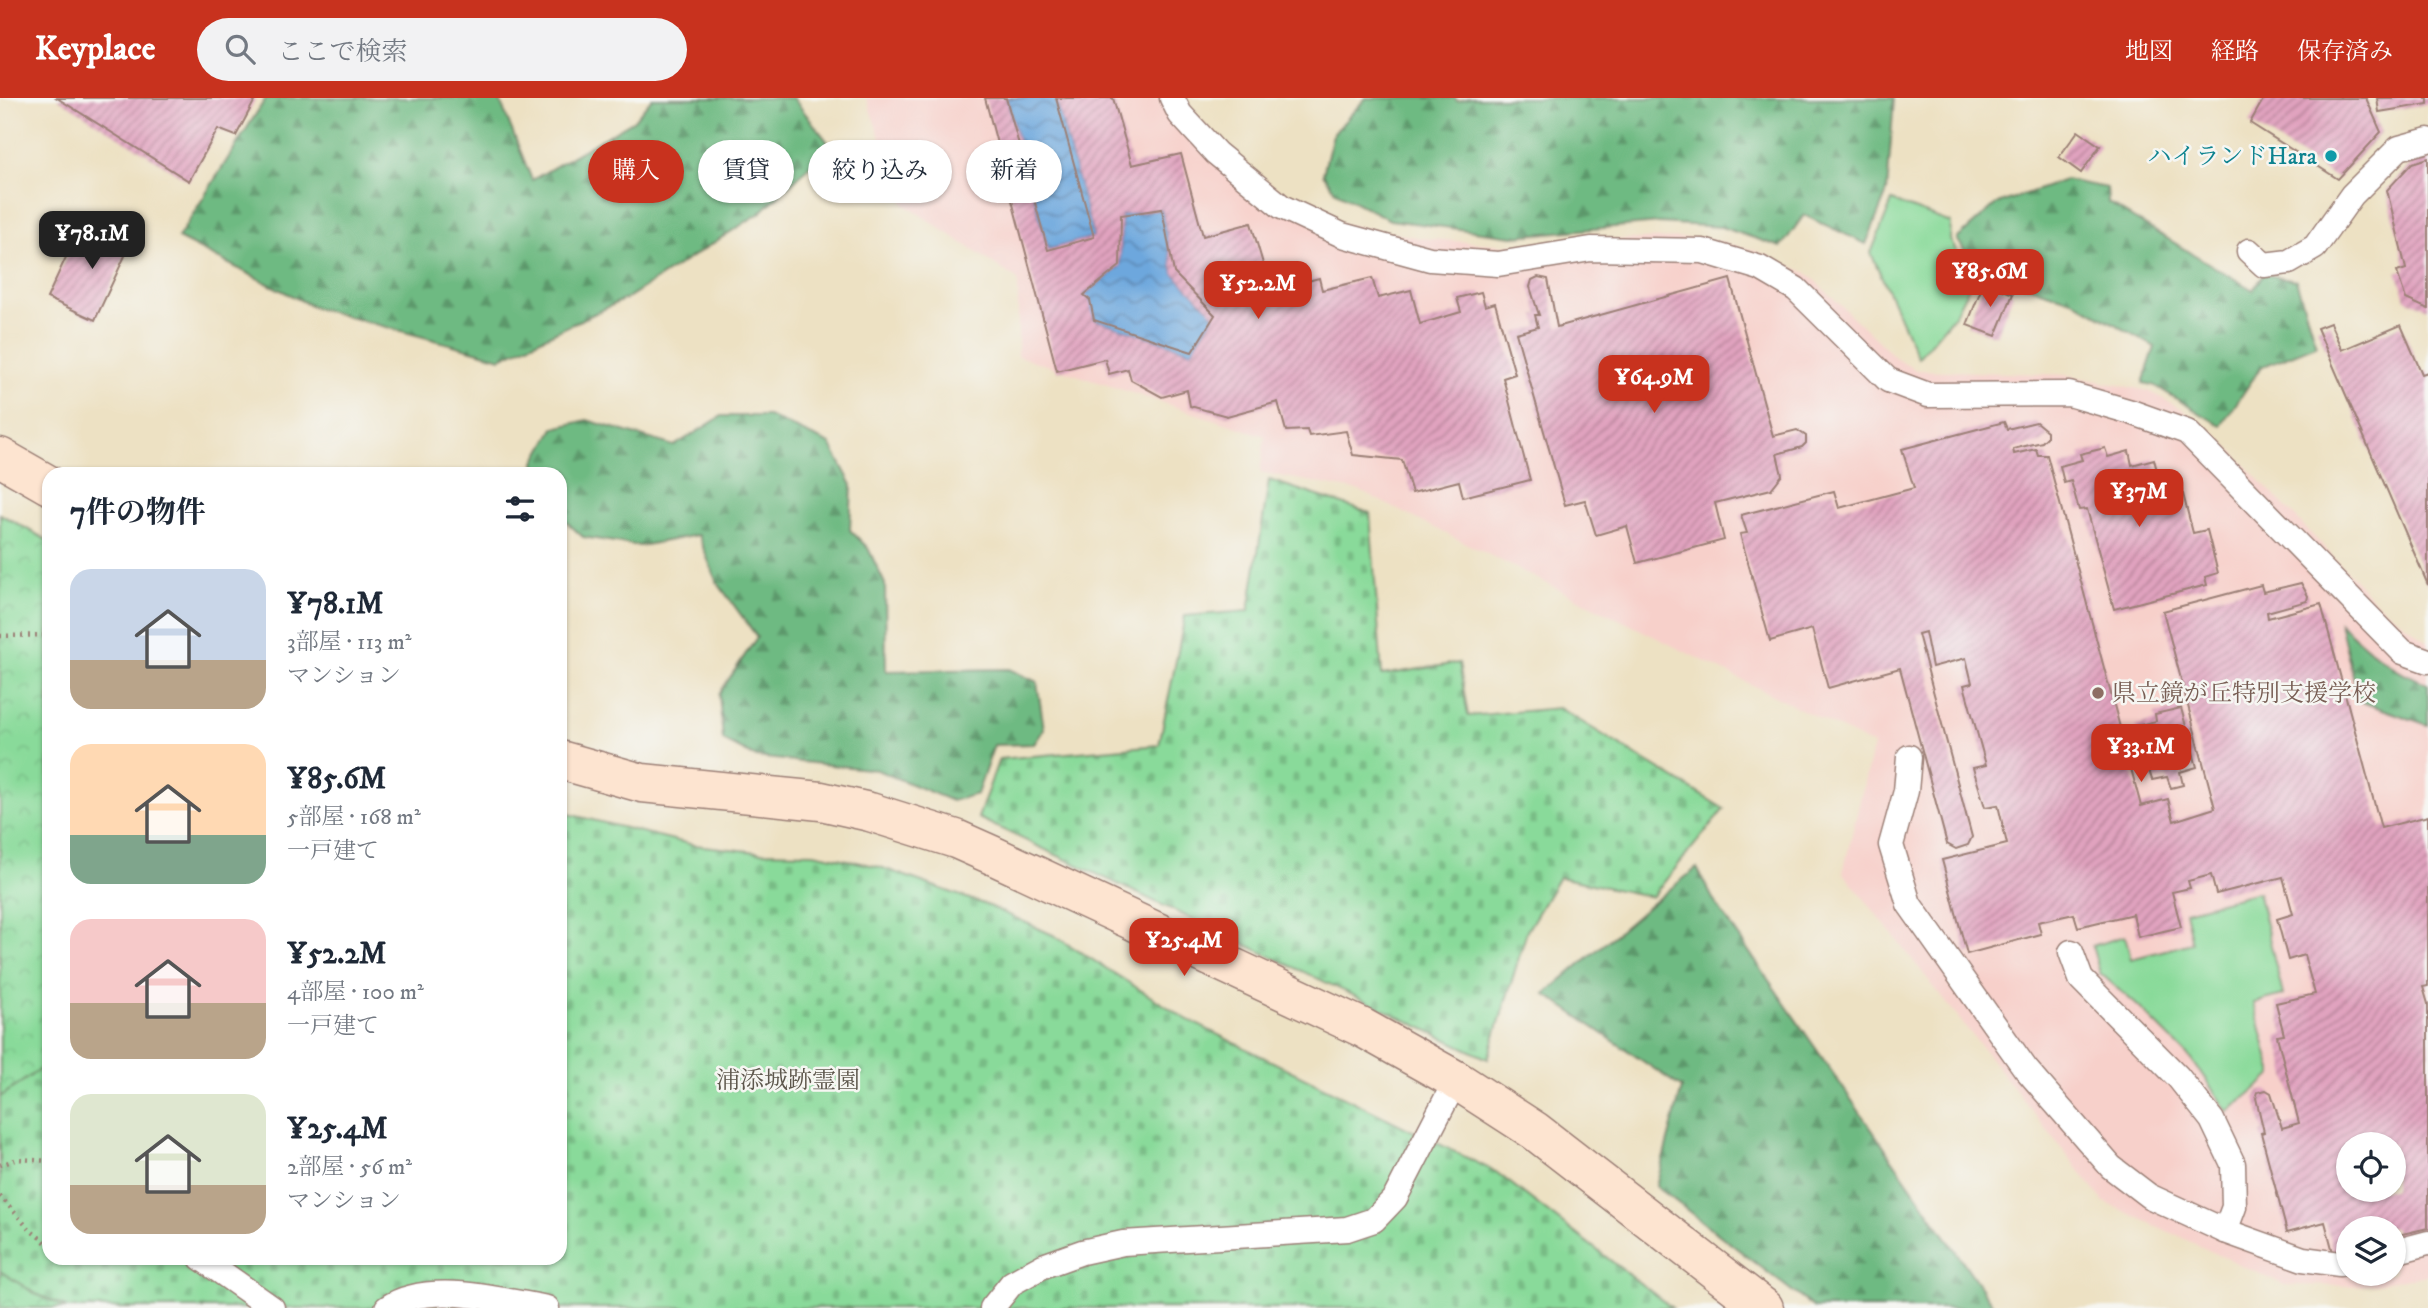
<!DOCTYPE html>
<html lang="ja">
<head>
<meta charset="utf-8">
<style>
  body { margin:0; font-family:"IM FELL DW Pica","Noto Serif JP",serif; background:#f2f2f3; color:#1f2937; height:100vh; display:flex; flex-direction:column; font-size:26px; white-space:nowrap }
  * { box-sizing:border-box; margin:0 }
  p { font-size:23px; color:#747a83 }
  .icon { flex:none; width:38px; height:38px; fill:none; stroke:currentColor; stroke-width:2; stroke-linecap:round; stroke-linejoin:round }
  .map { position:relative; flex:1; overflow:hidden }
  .details { position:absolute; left:42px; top:369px; width:525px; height:798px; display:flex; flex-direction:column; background:#fff; border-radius:21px; box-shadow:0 2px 5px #0004 }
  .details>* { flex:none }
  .banner { position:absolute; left:588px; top:42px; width:665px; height:63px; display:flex; gap:14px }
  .buttons { position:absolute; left:2336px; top:1034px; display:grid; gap:14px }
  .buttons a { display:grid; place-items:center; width:70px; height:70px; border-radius:50%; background:#fff; box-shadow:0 2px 5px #0004; font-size:35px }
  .price { position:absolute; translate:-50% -60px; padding:0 16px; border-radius:14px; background:#c8321e; color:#fff; font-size:23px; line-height:46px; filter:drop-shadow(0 2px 4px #0008) }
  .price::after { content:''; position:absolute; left:50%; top:42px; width:21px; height:16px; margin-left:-10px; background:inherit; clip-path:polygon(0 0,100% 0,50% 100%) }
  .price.active { background:#222; color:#fff }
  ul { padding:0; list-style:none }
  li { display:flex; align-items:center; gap:21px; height:175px; padding:0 28px }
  li span { display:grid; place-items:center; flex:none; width:196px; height:140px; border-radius:21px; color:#555 }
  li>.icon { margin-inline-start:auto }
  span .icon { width:84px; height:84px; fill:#fffc; stroke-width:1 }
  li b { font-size:30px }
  h2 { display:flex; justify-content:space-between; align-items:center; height:84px; padding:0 28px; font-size:30px }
  .chip { padding:0 24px; border-radius:32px; background:#fff; box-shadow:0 2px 5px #0004; font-size:24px; line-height:63px }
  .chip.active { background:#c8321e; color:#fff }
  header { display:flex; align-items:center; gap:42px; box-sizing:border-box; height:98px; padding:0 35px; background:#c8321e; color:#fff }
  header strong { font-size:33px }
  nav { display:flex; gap:38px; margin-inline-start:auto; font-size:24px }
  .search { width:490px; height:63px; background:#f2f2f3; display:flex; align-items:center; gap:18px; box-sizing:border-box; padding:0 24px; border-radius:38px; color:#747a83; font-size:26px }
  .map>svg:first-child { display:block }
</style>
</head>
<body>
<header>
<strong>Keyplace</strong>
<div class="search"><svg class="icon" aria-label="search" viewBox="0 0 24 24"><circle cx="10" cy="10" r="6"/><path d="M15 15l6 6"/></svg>ここで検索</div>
<nav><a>地図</a><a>経路</a><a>保存済み</a></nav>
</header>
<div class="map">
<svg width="2428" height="1210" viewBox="0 0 2428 1210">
  <defs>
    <pattern id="forest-firs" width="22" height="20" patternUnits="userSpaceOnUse" patternTransform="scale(1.75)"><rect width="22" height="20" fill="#6eba82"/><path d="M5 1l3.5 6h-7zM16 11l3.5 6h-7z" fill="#5c976b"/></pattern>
    <pattern id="cemetery-stones" width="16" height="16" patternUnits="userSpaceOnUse" patternTransform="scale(1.75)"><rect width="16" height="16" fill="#89da9a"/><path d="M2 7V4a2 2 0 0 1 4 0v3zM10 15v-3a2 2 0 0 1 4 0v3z" fill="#78bb85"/></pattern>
    <pattern id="park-crowns" width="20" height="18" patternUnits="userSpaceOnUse" patternTransform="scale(1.75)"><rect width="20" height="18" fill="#89da9a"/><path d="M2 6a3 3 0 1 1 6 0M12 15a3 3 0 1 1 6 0" fill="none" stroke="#78bb85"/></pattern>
    <pattern id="water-waves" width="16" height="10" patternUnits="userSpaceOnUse" patternTransform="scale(1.75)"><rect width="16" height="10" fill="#6da7dd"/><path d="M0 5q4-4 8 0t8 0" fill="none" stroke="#5c87b3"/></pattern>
    <pattern id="building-hatch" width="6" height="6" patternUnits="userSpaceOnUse" patternTransform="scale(1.75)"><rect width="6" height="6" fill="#e1a3bf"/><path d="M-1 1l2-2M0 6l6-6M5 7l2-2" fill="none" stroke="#b8849b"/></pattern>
  </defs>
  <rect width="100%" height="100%" fill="#f6f6f2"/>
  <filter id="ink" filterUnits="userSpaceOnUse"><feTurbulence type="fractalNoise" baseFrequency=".0143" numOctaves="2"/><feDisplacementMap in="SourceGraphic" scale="14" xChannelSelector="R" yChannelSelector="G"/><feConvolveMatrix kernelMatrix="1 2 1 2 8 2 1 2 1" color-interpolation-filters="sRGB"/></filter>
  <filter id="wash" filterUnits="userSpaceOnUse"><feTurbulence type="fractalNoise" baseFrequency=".00686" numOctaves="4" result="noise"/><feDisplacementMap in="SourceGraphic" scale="28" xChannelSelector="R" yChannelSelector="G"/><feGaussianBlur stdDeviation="1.57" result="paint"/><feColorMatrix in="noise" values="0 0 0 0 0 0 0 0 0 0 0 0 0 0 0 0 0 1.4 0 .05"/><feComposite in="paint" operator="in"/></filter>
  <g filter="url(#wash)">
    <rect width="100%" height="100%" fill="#ede1c3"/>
    <path fill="#f7d0ca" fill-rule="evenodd" d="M 866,0 L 1185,0 L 1191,13 L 1231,56 L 1294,104 L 1339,125 L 1421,140 L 1504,147 L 1587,142 L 1701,140 L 1754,152 L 1807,175 L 1898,262 L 1916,272 L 2067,277 L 2149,293 L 2182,311 L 2215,335 L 2378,506 L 2428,543 L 2428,1177 L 2364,1188 L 2284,1187 L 2104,1104 L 1843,774 L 1873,647 L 1360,393 L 1260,374 L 1265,338 L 1018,258 L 1018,182 L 904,106 ZM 2348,1046 L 2394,1046 L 2394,1092 L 2348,1092 ZM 2348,1130 L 2394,1130 L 2394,1176 L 2348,1176 Z"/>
    <g fill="#89da9a" stroke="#6a7c62" stroke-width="2">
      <path d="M 1892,103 L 1951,125 L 1950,142 L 1973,181 L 1955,216 L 1918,260 L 1871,155 Z"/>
      <path d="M 2258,794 L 2283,897 L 2254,905 L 2273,977 L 2228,1014 L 2192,962 L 2139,909 L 2100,875 L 2092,848 L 2125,838 L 2131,861 L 2192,845 L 2185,813 Z"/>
    </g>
    <g fill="url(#forest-firs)" stroke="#5c6c56" stroke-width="2">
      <path d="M 266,0 L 499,0 L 532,82 L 634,22 L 652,0 L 793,0 L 831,48 L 760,115 L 629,199 L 501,260 L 316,210 L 178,140 Z"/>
      <path d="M 1366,0 L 1455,0 L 1457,3 L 1470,0 L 1894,0 L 1887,94 L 1866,146 L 1804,117 L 1781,149 L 1721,129 L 1659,125 L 1513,138 L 1390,122 L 1336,94 L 1323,76 L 1333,36 Z"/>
      <path d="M 2065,82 L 2107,90 L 2108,105 L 2253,192 L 2263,176 L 2296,182 L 2316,247 L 2261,269 L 2221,328 L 2154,287 L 2143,285 L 2155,249 L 2072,202 L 1977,172 L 1957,141 L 1995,107 Z"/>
      <path d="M 722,318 L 768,318 L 830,346 L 852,387 L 850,432 L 868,450 L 885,486 L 886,573 L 1009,571 L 1037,584 L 1044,631 L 1034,646 L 994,647 L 977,696 L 952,703 L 877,672 L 756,659 L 723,642 L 719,596 L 757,539 L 717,484 L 698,437 L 640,448 L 583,439 L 560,418 L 560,376 L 536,376 L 535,364 L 554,330 L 587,322 L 674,348 Z"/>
      <path d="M 2340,525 C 2368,551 2391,572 2428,586 L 2428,627 L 2359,603 Z"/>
      <path d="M 1697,770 L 1714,803 L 1995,1210 L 1814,1210 L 1656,1088 L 1682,990 L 1545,896 L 1656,802 Z"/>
    </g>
    <g fill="url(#cemetery-stones)" stroke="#6a7c62" stroke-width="2">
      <path d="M 1269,382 L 1370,415 L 1382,577 L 1459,565 L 1468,618 L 1559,610 L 1724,711 L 1652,799 L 1559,779 L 1527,833 L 1488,961 L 978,720 L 999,661 L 1159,647 L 1185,518 L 1249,513 Z"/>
      <path d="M 560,714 L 694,747 L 758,754 L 814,755 L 880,769 L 989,808 L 1053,837 L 1188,922 L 1496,1074 L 1672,1210 L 15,1210 L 0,1204 L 0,988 L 49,961 L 49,1160 L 560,1160 Z"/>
    </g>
    <g fill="url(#park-crowns)" stroke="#6a7c62" stroke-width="2">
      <path d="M 0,416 L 49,443 L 49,965 L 0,999 Z"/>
      <path d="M 0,1173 L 36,1196 L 68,1210 L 0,1210 Z"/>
    </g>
    <g fill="url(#water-waves)" stroke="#5c6384" stroke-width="2">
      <path d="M 1006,0 L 1056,0 L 1094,139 L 1048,152 Z"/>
      <path d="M 1162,111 L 1174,175 L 1215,217 L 1192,254 L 1094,222 L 1084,197 L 1120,168 L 1121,117 Z"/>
    </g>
    <g id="blocks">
      <g fill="url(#building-hatch)" fill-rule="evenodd">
        <path d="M 57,0 L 256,0 L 236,38 L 218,31 L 189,83 Z"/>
        <path d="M 985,0 L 1006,0 L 1048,152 L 1094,139 L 1056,0 L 1113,0 L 1132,67 L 1181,56 L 1203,138 L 1251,125 L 1271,193 L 1319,180 L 1322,192 L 1372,180 L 1378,200 L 1411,192 L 1420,226 L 1461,214 L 1457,200 L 1481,194 L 1485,208 L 1495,205 L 1515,276 L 1503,280 L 1530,382 L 1463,399 L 1459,383 L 1412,395 L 1402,362 L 1353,357 L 1346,333 L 1309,338 L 1307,332 L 1286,333 L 1278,304 L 1227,318 L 1190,308 L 1187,292 L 1162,299 L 1131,282 L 1128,271 L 1109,276 L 1105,261 L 1057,273 ZM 1162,111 L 1174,175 L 1215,217 L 1192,254 L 1094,222 L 1090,202 L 1084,197 L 1120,168 L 1121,117 Z"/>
        <path d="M 2264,0 L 2366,0 L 2381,34 L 2338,81 L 2250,25 Z"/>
        <path d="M 2377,0 L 2428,0 L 2428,6 L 2379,14 Z"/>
        <path d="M 2078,33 L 2100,48 L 2081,75 L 2059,59 Z"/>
        <path d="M 2428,60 L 2428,211 L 2406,201 L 2397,174 L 2406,171 L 2387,92 L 2412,65 Z"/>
        <path d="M 109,121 L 137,132 L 95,222 L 47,200 L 74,142 L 95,150 Z"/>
        <path d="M 1538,179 L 1548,181 L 1557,229 L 1730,181 L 1773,338 L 1797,332 L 1806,338 L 1806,345 L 1802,349 L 1777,356 L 1782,377 L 1771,391 L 1715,405 L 1724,442 L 1637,465 L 1627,428 L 1596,437 L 1585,402 L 1565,407 L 1516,235 L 1538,229 L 1535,217 L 1539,217 L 1530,189 L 1532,182 Z"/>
        <path d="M 1984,184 L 2013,196 L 1996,238 L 1967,227 Z"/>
        <path d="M 2330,225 L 2342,252 L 2401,227 L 2422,276 L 2428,274 L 2428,487 L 2317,230 Z"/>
        <path d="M 2004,324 L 2007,331 L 2036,324 L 2047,333 L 2047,339 L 2042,344 L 2013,351 L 2014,356 L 2036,351 L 2038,357 L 2047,357 L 2141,708 L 2168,701 L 2174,723 L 2215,710 L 2163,513 L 2261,487 L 2263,494 L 2301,485 L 2308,498 L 2307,503 L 2267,514 L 2268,520 L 2321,506 L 2381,730 L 2428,718 L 2428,888 L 2423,889 L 2428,906 L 2428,1130 L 2394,1138 L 2394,1130 L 2348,1130 L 2348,1150 L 2333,1154 L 2325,1124 L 2287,1134 L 2261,1035 L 2264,1034 L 2256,1000 L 2258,994 L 2266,992 L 2271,995 L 2282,1030 L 2299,1025 L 2277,938 L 2284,937 L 2276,905 L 2315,896 L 2304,857 L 2288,862 L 2277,821 L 2293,816 L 2283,779 L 2216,796 L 2211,777 L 2188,783 L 2190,790 L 2172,794 L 2181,829 L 2138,839 L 2133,816 L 2078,829 L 2074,816 L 2038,824 L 2041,836 L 1967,856 L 1942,762 L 2007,746 L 1998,707 L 1985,709 L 1973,670 L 1986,667 L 1964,587 L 1972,585 L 1966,560 L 1932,569 L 1925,534 L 1918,536 L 1972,739 L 1968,747 L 1956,751 L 1947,746 L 1900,570 L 1828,590 L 1812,531 L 1770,543 L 1740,436 L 1747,435 L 1741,417 L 1834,393 L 1839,410 L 1914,390 L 1902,351 ZM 2348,1046 L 2394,1046 L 2394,1092 L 2348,1092 Z"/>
        <path d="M 2105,350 L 2108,359 L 2129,353 L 2132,367 L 2154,361 L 2162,393 L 2181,388 L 2193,435 L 2207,432 L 2218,475 L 2205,479 L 2207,487 L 2114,511 L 2087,411 L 2079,412 L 2071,383 L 2064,385 L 2060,368 L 2082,362 L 2080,356 Z"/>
        <path d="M 2181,610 L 2197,669 L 2180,674 L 2183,687 L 2171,690 L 2167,679 L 2152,682 L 2136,628 L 2156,623 L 2155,616 Z"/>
      </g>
    </g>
  </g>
  <g filter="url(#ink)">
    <use href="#blocks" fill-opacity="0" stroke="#9c8077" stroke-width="2"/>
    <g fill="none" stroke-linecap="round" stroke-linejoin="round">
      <defs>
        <g id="lane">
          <path d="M 1172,0 L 1180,16 L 1216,55 L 1282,109 L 1342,137 L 1430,161 L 1498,166 L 1591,151 L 1703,153 L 1760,170 L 1796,191 L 1888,282 L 1928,297 L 2069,296 L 2131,314 L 2187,334 L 2403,554 L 2428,563"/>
          <path d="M 2249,153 L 2264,167 L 2289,164 L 2315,149 L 2352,97 L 2399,50 L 2428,42"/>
          <path d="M 1909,659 L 1906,693 L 1891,747 L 1909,806 L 2025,970 L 2111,1069 L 2149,1098 L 2225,1133 L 2303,1161 L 2340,1166 L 2348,1164"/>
          <path d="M 2071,854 L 2081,881 L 2178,979 L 2212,1022 L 2233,1066 L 2234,1109 L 2225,1133"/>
          <path d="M 2394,1154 L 2428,1145"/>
          <path d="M 201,1160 L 272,1210"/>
          <path d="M 387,1210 C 428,1182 501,1202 547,1210"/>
          <path d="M 992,1210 L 1012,1185 L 1043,1168 L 1082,1154 L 1123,1145 L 1347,1131 L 1374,1122 L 1395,1100 L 1456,982"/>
        </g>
        <g id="secondary">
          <path d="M 0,359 L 49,387"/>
          <path d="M 560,662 L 642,685 L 821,703 L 870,714 L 956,741 L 992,757 L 1363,930 L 1456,982 L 1535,1033 L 1764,1210"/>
        </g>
      </defs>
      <use href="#lane" stroke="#9c8077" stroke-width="27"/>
      <use href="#secondary" stroke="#9c8077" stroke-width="41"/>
      <g stroke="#9c8077" stroke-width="4.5" stroke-dasharray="2 5" stroke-linecap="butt">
        <path d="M 0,538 L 49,537"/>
        <path d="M 0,1067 L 18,1061 L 49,1063"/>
        <path d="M 0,1098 L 30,1132 L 49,1147"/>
      </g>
      <use href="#lane" stroke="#fff" stroke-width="24"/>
      <use href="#secondary" stroke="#fde4d0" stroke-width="38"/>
    </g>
  </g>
  <circle fill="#0f9aa8" stroke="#f6f6f2" stroke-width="2.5" cx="2331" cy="58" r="7"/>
  <circle fill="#8d6e63" stroke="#f6f6f2" stroke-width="2.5" cx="2098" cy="595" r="7"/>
  <g text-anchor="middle" stroke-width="5" stroke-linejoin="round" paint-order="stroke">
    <g font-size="24" fill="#0d838f" stroke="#f6f6f2" text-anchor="end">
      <text x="2317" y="66">ハイランドHara</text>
    </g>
    <g font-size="24" fill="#785e54" stroke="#f6f6f2" text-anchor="start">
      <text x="2112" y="603">県立鏡が丘特別支援学校</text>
    </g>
    <g font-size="24" fill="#5d574c" stroke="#f6f6f2">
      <text x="788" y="990">浦添城跡霊園</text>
    </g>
  </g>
</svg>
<div class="buttons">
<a><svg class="icon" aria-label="locate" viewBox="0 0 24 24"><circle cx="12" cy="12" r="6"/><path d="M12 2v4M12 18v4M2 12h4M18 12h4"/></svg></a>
<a><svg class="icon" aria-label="layers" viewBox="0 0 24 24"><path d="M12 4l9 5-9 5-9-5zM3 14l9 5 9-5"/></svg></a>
</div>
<b class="price active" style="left:92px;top:173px">¥78.1M</b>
<b class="price" style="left:1990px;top:211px">¥85.6M</b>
<b class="price" style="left:1258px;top:223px">¥52.2M</b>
<b class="price" style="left:1654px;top:317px">¥64.9M</b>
<b class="price" style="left:2139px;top:431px">¥37M</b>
<b class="price" style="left:2141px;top:686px">¥33.1M</b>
<b class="price" style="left:1184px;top:880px">¥25.4M</b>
<div class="banner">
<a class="chip active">購入</a>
<a class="chip">賃貸</a>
<a class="chip">絞り込み</a>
<a class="chip">新着</a>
</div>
<section class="details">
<h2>7件の物件<svg class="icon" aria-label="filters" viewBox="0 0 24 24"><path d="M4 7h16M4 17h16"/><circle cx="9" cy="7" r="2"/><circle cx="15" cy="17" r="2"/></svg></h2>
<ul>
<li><span style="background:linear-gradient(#c9d6e8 65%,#b9a48a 0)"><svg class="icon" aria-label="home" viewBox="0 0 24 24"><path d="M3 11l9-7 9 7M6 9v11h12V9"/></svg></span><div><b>¥78.1M</b><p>3部屋 · 113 m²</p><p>マンション</p></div></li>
<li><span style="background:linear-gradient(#ffd9b3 65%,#7fa58c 0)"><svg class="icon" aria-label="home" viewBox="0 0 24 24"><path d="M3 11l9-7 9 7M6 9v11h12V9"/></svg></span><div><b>¥85.6M</b><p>5部屋 · 168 m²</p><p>一戸建て</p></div></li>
<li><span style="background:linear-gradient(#f6c9c9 60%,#b9a48a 0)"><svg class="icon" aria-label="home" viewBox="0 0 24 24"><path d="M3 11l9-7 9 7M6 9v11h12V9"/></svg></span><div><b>¥52.2M</b><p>4部屋 · 100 m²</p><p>一戸建て</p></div></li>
<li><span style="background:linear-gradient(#dfe7d0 65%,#b9a48a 0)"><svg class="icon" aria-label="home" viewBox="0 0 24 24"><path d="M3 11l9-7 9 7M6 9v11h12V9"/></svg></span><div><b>¥25.4M</b><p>2部屋 · 56 m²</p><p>マンション</p></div></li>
</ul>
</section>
</div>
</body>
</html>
